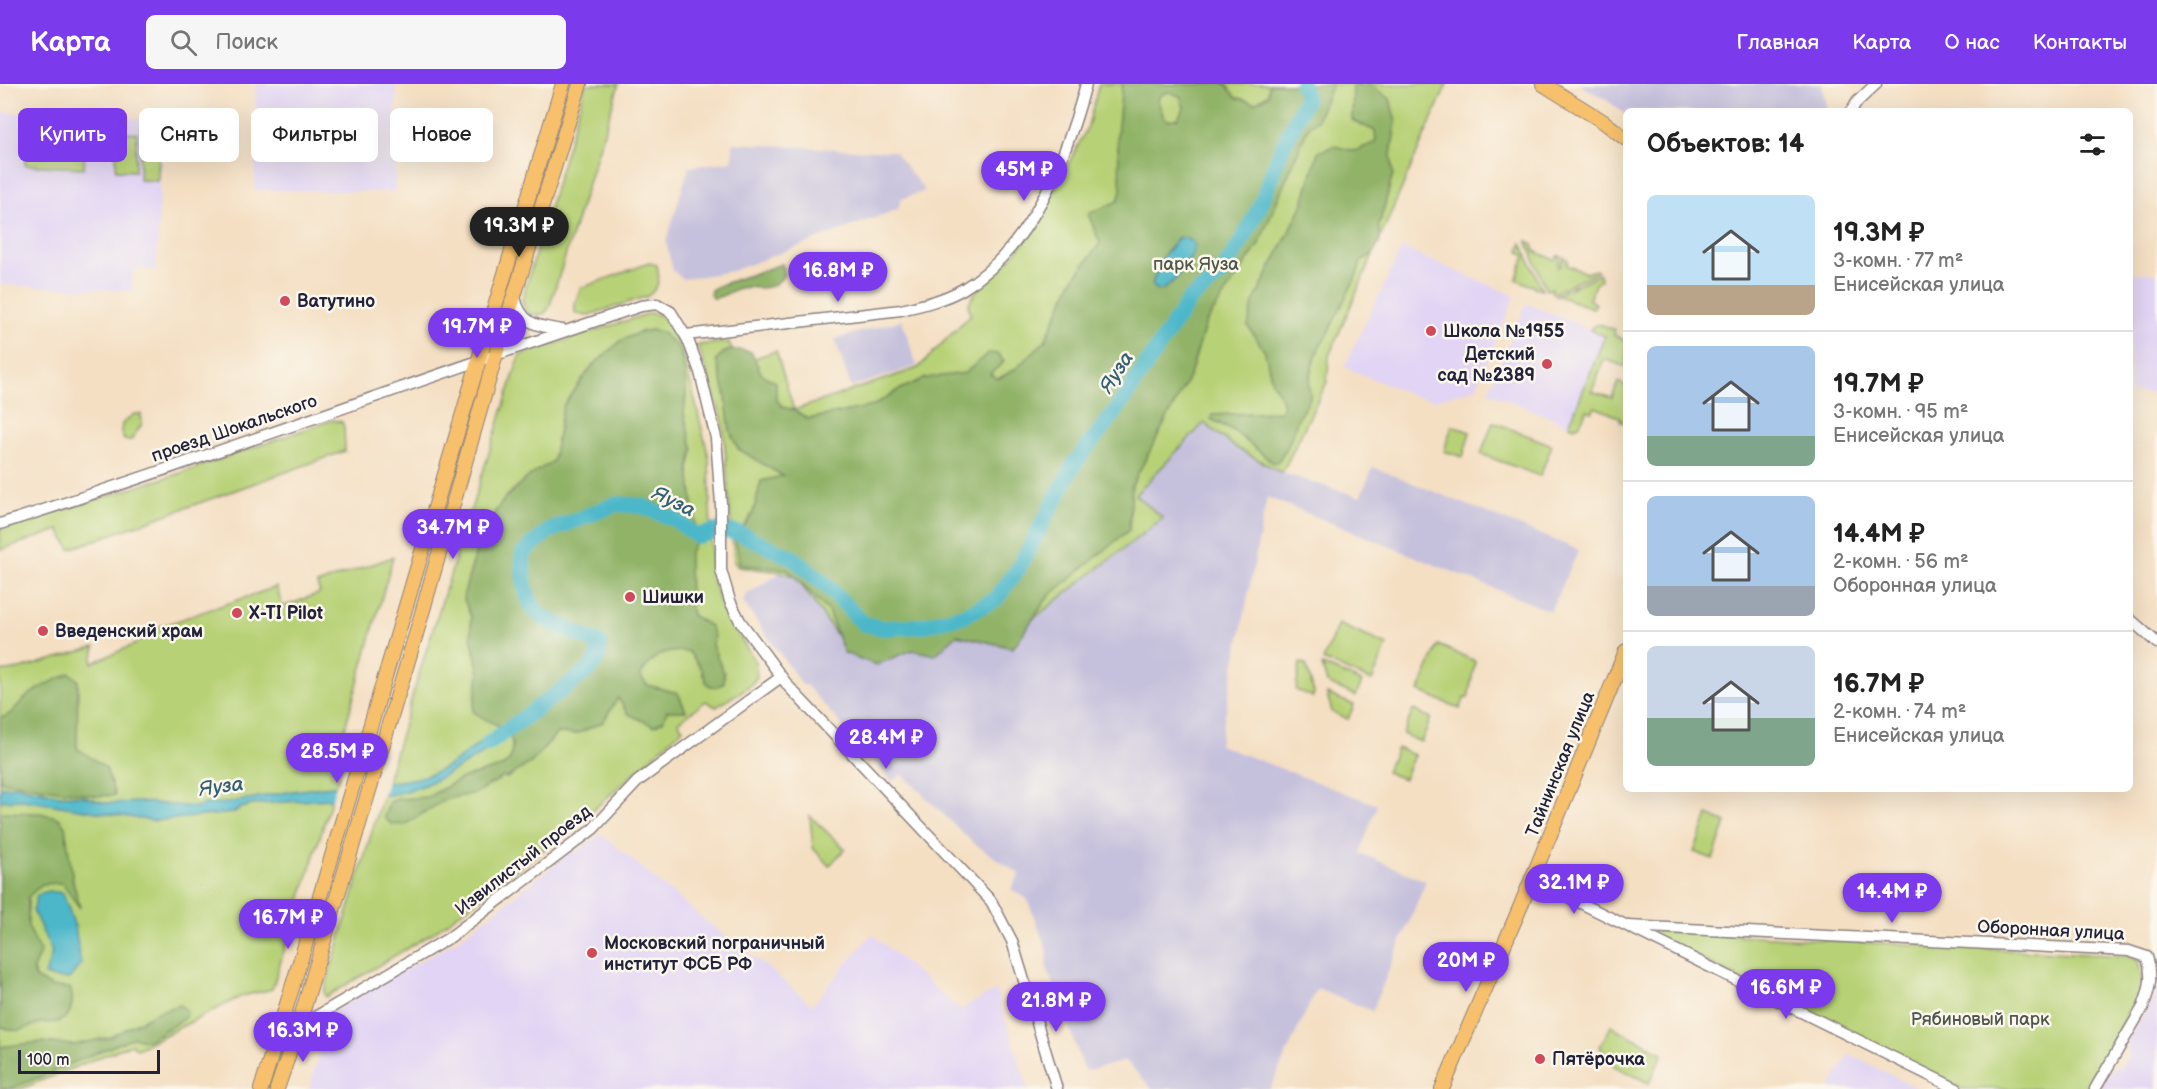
<!DOCTYPE html>
<html lang="ru">
<head>
<meta charset="utf-8">
<style>
  body { margin:0; font-family:"Balsamiq Sans",sans-serif; background:#f6f6f6; color:#222; height:100vh; display:flex; flex-direction:column; font-size:22px; white-space:nowrap }
  * { box-sizing:border-box; margin:0 }
  p { font-size:20px; color:#767676 }
  .icon { flex:none; width:33px; height:33px; fill:none; stroke:currentColor; stroke-width:2; stroke-linecap:round; stroke-linejoin:round }
  .map { position:relative; flex:1; overflow:hidden }
  .details { position:absolute; left:1623px; top:24px; width:510px; height:684px; display:flex; flex-direction:column; background:#fff; border-radius:9px; box-shadow:0 6px 24px #0002 }
  .details>* { flex:none }
  .banner { position:absolute; left:18px; top:24px; width:570px; height:54px; display:flex; gap:12px }
  .scale { position:absolute; left:18px; bottom:15px; width:142px; box-sizing:border-box; padding-left:6px; border:3px solid #22223b; border-top:0; font-size:16px; line-height:21px; white-space:nowrap; color:#22223b; -webkit-text-stroke:4px #fbf7ec; paint-order:stroke }
  .price { position:absolute; translate:-50% -51px; padding:0 14px; border-radius:21px; background:#7c3aed; color:#fff; font-size:20px; line-height:39px; filter:drop-shadow(0 2px 3px #0008) }
  .price::after { content:''; position:absolute; left:50%; top:36px; width:18px; height:14px; margin-left:-9px; background:inherit; clip-path:polygon(0 0,100% 0,50% 100%) }
  .price.current { background:#222; color:#fff }
  ul { padding:0; list-style:none }
  li { display:flex; align-items:center; gap:18px; height:150px; padding:0 24px }
  li+li { border-top:2px solid #e0e0e0 }
  li span { display:grid; place-items:center; flex:none; width:168px; height:120px; border-radius:9px; color:#555 }
  li>.icon { margin-inline-start:auto }
  span .icon { width:72px; height:72px; fill:#fffc; stroke-width:1 }
  li b { font-size:26px }
  h2 { display:flex; justify-content:space-between; align-items:center; height:72px; padding:0 24px; font-size:26px }
  .pill { padding:0 21px; border-radius:9px; background:#fff; box-shadow:0 6px 24px #0002; font-size:21px; line-height:54px }
  .pill.current { background:#7c3aed; color:#fff }
  header { display:flex; align-items:center; gap:36px; box-sizing:border-box; height:84px; padding:0 30px; background:#7c3aed; color:#fff }
  header strong { font-size:28px }
  nav { display:flex; gap:33px; margin-inline-start:auto; font-size:21px }
  .search { width:420px; height:54px; background:#f6f6f6; display:flex; align-items:center; gap:15px; box-sizing:border-box; padding:0 21px; border-radius:9px; color:#767676; font-size:22px }
  .map>svg:first-child { display:block }
</style>
</head>
<body>
<header>
<strong>Карта</strong>
<div class="search"><svg class="icon" aria-label="search" viewBox="0 0 24 24"><circle cx="10" cy="10" r="6"/><path d="M15 15l6 6"/></svg>Поиск</div>
<nav><a>Главная</a><a>Карта</a><a>О нас</a><a>Контакты</a></nav>
</header>
<div class="map">
<svg width="2157" height="1005" viewBox="0 0 2157 1005">
  <rect width="100%" height="100%" fill="#fbf7ec"/>
  <filter id="ink" filterUnits="userSpaceOnUse"><feTurbulence type="fractalNoise" baseFrequency=".0167" numOctaves="2"/><feDisplacementMap in="SourceGraphic" scale="12" xChannelSelector="R" yChannelSelector="G"/><feConvolveMatrix kernelMatrix="1 2 1 2 8 2 1 2 1" color-interpolation-filters="sRGB"/></filter>
  <filter id="wash" filterUnits="userSpaceOnUse"><feTurbulence type="fractalNoise" baseFrequency=".008" numOctaves="4" result="noise"/><feDisplacementMap in="SourceGraphic" scale="24" xChannelSelector="R" yChannelSelector="G"/><feGaussianBlur stdDeviation="1.35" result="paint"/><feColorMatrix in="noise" values="0 0 0 0 0 0 0 0 0 0 0 0 0 0 0 0 0 1.4 0 .05"/><feComposite in="paint" operator="in"/></filter>
  <g filter="url(#wash)">
    <rect width="100%" height="100%" fill="#f4dfc3"/>
    <g fill="#e1d4f4">
      <path d="M 256,0 L 396,0 L 395,108 L 255,106 Z"/>
      <path d="M 0,28 L 163,36 L 156,186 L 133,185 L 132,207 L 0,201 Z"/>
      <path d="M 1402,164 L 1515,212 L 1476,304 L 1434,316 L 1414,312 L 1344,283 Z"/>
      <path d="M 2130,189 L 2157,189 L 2157,309 L 2130,308 Z"/>
      <path d="M 1526,219 L 1605,252 L 1569,341 L 1488,308 Z"/>
      <path d="M 601,750 L 707,838 L 767,883 L 812,921 L 872,850 L 960,926 L 996,906 L 1028,1005 L 309,1005 L 330,929 L 459,855 L 570,769 L 576,768 Z"/>
      <path d="M 2157,901 L 2157,1005 L 2100,1005 L 2113,983 L 2121,984 L 2129,971 L 2125,961 L 2150,919 Z"/>
      <path d="M 1849,970 L 1919,1005 L 1829,1005 Z"/>
    </g>
    <g fill="#c5c0db">
      <path d="M 1579,0 L 1822,0 L 1827,27 L 1626,27 L 1626,31 L 1611,19 Z"/>
      <path d="M 733,59 L 872,67 L 894,67 L 925,107 L 901,115 L 898,125 L 732,187 L 683,195 L 673,187 L 666,158 L 689,83 L 732,77 Z"/>
      <path d="M 902,236 L 917,282 L 851,303 L 835,255 Z"/>
      <path d="M 1204,339 L 1235,363 L 1282,389 L 1360,413 L 1373,383 L 1579,466 L 1550,527 L 1267,413 L 1219,661 L 1377,721 L 1360,769 L 1426,797 L 1372,927 L 1317,904 L 1270,1005 L 1152,1005 L 1126,977 L 1085,987 L 1046,881 L 1048,868 L 1027,815 L 1011,805 L 1020,790 L 973,759 L 902,690 L 892,697 L 806,601 L 803,602 L 743,518 L 746,511 L 781,488 L 796,493 L 838,553 L 1162,433 L 1135,411 Z"/>
    </g>
    <g fill="#b7d176" stroke="#6c7a58" stroke-width="1.5">
      <path d="M 586,0 L 619,0 L 549,224 L 545,229 L 538,231 L 526,229 L 522,216 Z"/>
      <path d="M 1099,0 L 1447,0 L 1329,272 L 1327,298 L 1282,389 L 1235,363 L 1204,339 L 1135,411 L 1163,434 L 1024,542 L 950,534 L 878,567 L 838,553 L 796,493 L 781,488 L 738,483 L 734,478 L 723,338 L 698,261 L 729,258 L 737,280 L 776,267 L 794,326 L 918,284 L 971,230 L 968,221 L 976,207 L 1011,174 L 1034,146 L 1088,42 Z"/>
      <path d="M 141,44 L 160,45 L 158,97 L 139,96 Z"/>
      <path d="M 27,47 L 86,50 L 84,84 L 25,81 Z"/>
      <path d="M 117,48 L 137,49 L 135,87 L 116,86 Z"/>
      <path d="M 1527,157 L 1533,160 L 1534,167 L 1555,176 L 1557,172 L 1561,172 L 1558,182 L 1560,183 L 1564,173 L 1568,176 L 1567,181 L 1586,189 L 1595,186 L 1598,188 L 1553,209 L 1551,208 L 1552,204 L 1546,206 Z"/>
      <path d="M 1522,159 L 1542,206 L 1516,195 L 1525,173 L 1519,167 Z"/>
      <path d="M 649,179 L 657,181 C 660,195 660,202 648,212 L 586,232 L 575,229 L 575,218 L 581,204 Z"/>
      <path d="M 1600,190 L 1601,196 L 1595,200 L 1589,216 L 1596,220 L 1593,224 L 1555,211 Z"/>
      <path d="M 650,229 L 659,231 L 670,239 L 684,272 L 709,374 L 712,493 L 723,527 L 755,577 L 757,593 L 750,602 L 716,623 L 706,617 L 678,638 L 683,645 L 582,736 L 508,793 L 433,849 L 326,913 L 324,908 L 422,580 L 520,271 Z"/>
      <path d="M 1596,241 L 1602,241 L 1615,246 L 1614,251 L 1626,257 L 1626,283 L 1604,275 L 1592,307 L 1612,314 L 1618,298 L 1626,302 L 1626,333 L 1624,339 L 1620,337 L 1621,334 L 1595,323 L 1592,328 L 1587,326 L 1580,340 L 1575,343 L 1569,341 L 1605,252 L 1590,246 Z"/>
      <path d="M 134,330 L 141,330 L 142,340 L 131,356 L 124,356 L 121,348 L 122,340 Z"/>
      <path d="M 332,336 L 342,338 L 344,343 L 345,367 L 70,465 L 59,446 L 0,466 L 0,445 L 181,389 Z"/>
      <path d="M 1493,338 L 1552,361 L 1540,392 L 1481,370 Z"/>
      <path d="M 1452,342 L 1470,348 L 1463,373 L 1444,367 Z"/>
      <path d="M 393,473 L 345,644 L 344,676 L 272,905 L 242,912 L 137,965 L 132,960 L 21,1005 L 0,1005 L 0,588 L 20,585 L 95,563 L 92,579 L 138,559 L 144,548 L 276,503 L 283,523 L 320,509 L 317,500 Z"/>
      <path d="M 1338,540 L 1387,561 L 1372,597 L 1323,576 Z"/>
      <path d="M 1438,561 L 1475,577 L 1468,614 L 1465,613 L 1460,625 L 1419,607 Z"/>
      <path d="M 1300,579 L 1306,580 L 1314,609 L 1313,613 L 1296,606 Z"/>
      <path d="M 1322,581 L 1362,598 L 1356,612 L 1327,599 Z"/>
      <path d="M 1327,610 L 1354,621 L 1348,635 L 1332,628 Z"/>
      <path d="M 1413,626 L 1431,634 L 1421,658 L 1403,650 Z"/>
      <path d="M 1397,664 L 1414,671 L 1404,695 L 1386,688 Z"/>
      <path d="M 1708,731 L 1726,739 L 1713,775 L 1694,768 Z"/>
      <path d="M 810,732 L 845,765 L 829,782 L 813,764 Z"/>
      <path d="M 1642,846 L 2125,872 L 2138,876 L 2143,901 L 2085,1005 L 1962,1005 Z"/>
      <path d="M 1611,942 L 1663,969 L 1649,999 L 1614,982 L 1600,963 Z"/>
    </g>
    <g fill="#91b367" stroke="#5a6a51" stroke-width="1.5" fill-rule="evenodd">
      <path d="M 1122,0 L 1226,0 L 1236,13 L 1255,19 L 1268,11 L 1269,0 L 1332,0 L 1317,36 L 1308,44 L 1258,162 L 1206,238 L 1190,291 L 1132,401 L 1129,446 L 1048,513 L 1013,564 L 957,551 L 935,571 L 912,566 L 876,581 L 844,569 L 828,527 L 787,485 L 740,481 L 735,455 L 753,429 L 761,397 L 783,392 L 738,365 L 730,347 L 725,308 L 716,276 C 726,263 736,265 751,268 L 762,291 L 776,298 L 776,315 L 783,323 L 794,326 L 808,335 L 873,322 L 898,306 L 926,294 L 965,289 L 988,269 L 998,270 L 1004,278 L 990,290 L 998,295 L 1015,285 L 1045,257 L 1072,197 L 1100,159 L 1088,130 L 1118,117 L 1121,106 L 1117,52 ZM 1169,8 L 1180,12 L 1184,24 L 1178,34 L 1169,36 L 1164,34 L 1158,17 L 1160,11 ZM 1178,154 L 1171,199 L 1162,206 L 1157,206 L 1152,200 L 1163,173 Z"/>
      <path d="M 1369,0 L 1390,15 L 1396,38 L 1391,71 L 1393,90 L 1379,142 L 1380,156 L 1374,169 L 1361,178 L 1356,193 L 1327,251 L 1319,264 L 1313,280 L 1309,299 L 1310,314 L 1298,334 L 1288,362 L 1277,379 L 1272,378 L 1234,347 L 1211,335 L 1212,331 L 1275,328 L 1280,327 L 1283,323 L 1279,308 L 1272,299 L 1265,268 L 1248,242 L 1253,219 L 1302,122 L 1318,68 L 1334,62 L 1355,67 L 1376,58 L 1375,47 L 1352,36 L 1353,1 Z"/>
      <path d="M 782,180 C 785,187 785,190 780,196 C 767,209 755,201 739,204 C 730,207 723,214 713,214 L 710,211 L 711,206 L 720,201 Z"/>
      <path d="M 651,246 L 661,248 L 676,261 L 681,270 L 685,289 L 686,310 L 684,330 L 693,366 L 689,385 L 697,453 L 689,470 L 690,521 L 692,531 L 710,542 L 714,552 L 712,561 L 724,589 L 724,599 L 715,604 L 707,600 L 700,583 L 688,567 C 662,567 654,569 640,592 L 647,601 L 678,609 L 686,627 L 667,627 L 663,637 L 654,642 L 628,630 L 618,614 L 603,638 L 577,650 L 557,649 L 532,678 L 507,694 L 503,693 L 476,709 L 446,715 L 404,741 L 391,740 L 384,733 L 389,718 L 398,715 L 428,713 L 462,694 L 501,683 L 510,676 C 520,636 492,645 473,627 L 479,590 L 471,552 L 471,533 L 463,513 L 482,446 L 505,414 L 528,393 L 553,377 L 563,322 L 592,282 L 622,256 L 640,248 Z"/>
      <path d="M 70,589 L 78,596 L 77,664 L 106,684 L 115,711 L 97,712 L 0,697 L 0,634 C 14,630 13,625 23,616 C 36,604 54,597 70,589 Z"/>
      <path d="M 0,728 L 40,729 L 59,734 L 65,742 L 73,797 L 80,824 L 62,799 L 42,800 L 28,813 L 28,842 L 40,868 L 33,885 L 35,894 L 52,903 L 70,904 C 74,914 73,932 60,937 C 55,939 47,938 41,939 C 22,944 20,951 0,942 Z"/>
      <path d="M 180,921 L 187,927 L 184,935 L 147,957 L 134,953 L 25,999 L 8,1005 L 0,1005 L 0,963 L 41,958 L 73,961 L 111,953 L 155,929 Z"/>
    </g>
    <g fill="#4cb7c9" stroke="#376c82" stroke-width="1.5">
      <path d="M 1178,154 L 1186,154 L 1195,161 C 1190,181 1178,195 1162,206 L 1157,206 L 1152,200 L 1163,173 Z"/>
      <path d="M 501,643 L 506,649 L 507,654 L 497,661 C 461,682 431,704 389,711 L 256,720 L 241,724 L 233,729 L 153,737 L 23,716 L 0,717 L 0,703 L 17,702 L 61,711 L 83,712 L 106,719 L 144,718 L 196,723 C 207,717 220,721 232,718 C 265,712 298,705 332,702 C 362,699 399,700 428,691 C 455,682 478,659 501,643 Z"/>
      <path d="M 48,807 L 63,809 L 75,843 L 81,880 L 69,895 L 54,894 L 45,891 L 52,868 L 33,827 L 37,811 Z"/>
    </g>
    <path fill="#f4dfc3" d="M 388,693 L 382,714 L 331,718 L 337,698 Z"/>
    <g fill="none" stroke-linecap="round" stroke-linejoin="round">
      <path stroke="#4cb7c9" stroke-width="16" d="M 488,660 L 589,586 L 597,575 L 600,560 C 582,551 555,542 540,531 C 524,519 522,488 523,469 L 549,447 L 616,420 L 642,422 L 677,437 L 697,452 L 720,446 L 739,449 L 793,474 L 827,502 L 864,540 L 883,544 L 920,542 L 965,531 L 996,515 L 1018,485 L 1075,379 L 1115,328 L 1190,215 L 1220,191 L 1241,158 L 1260,122 L 1279,71 L 1306,14 L 1302,0"/>
    </g>
  </g>
  <g filter="url(#ink)">
    <g fill="none" stroke-linecap="round" stroke-linejoin="round">
      <defs>
        <g id="minor">
          <path d="M 1851,27 L 1858,17 L 1876,0"/>
          <path d="M 515,213 C 521,241 538,242 563,246"/>
          <path d="M 686,251 L 901,226 C 922,221 944,216 963,205 C 1032,164 1066,74 1086,0"/>
          <path d="M 0,440 C 215,372 427,292 641,222 L 657,220 L 671,228 L 688,256 L 700,288 L 716,354 L 721,420 L 721,486 L 730,517 L 740,537 L 789,603 L 991,817 L 1012,857 L 1057,1005"/>
          <path d="M 2130,535 L 2157,559"/>
          <path d="M 1532,795 L 1957,1005"/>
          <path d="M 1628,842 L 2129,867 L 2147,873 C 2153,892 2150,905 2143,923 L 2095,1005"/>
          <path d="M 298,943 L 449,854 L 593,745 L 638,697 L 781,593"/>
        </g>
        <g id="major">
          <path d="M 1543,0 L 1604,38 L 1626,55"/>
          <path d="M 261,1005 L 318,819 L 485,255 L 563,0"/>
          <path d="M 277,1005 L 298,943 L 416,550 L 496,270 L 580,0"/>
          <path d="M 1442,1005 L 1519,826 L 1626,567"/>
        </g>
      </defs>
      <use href="#minor" stroke="#8b807f" stroke-width="13"/>
      <use href="#major" stroke="#8b807f" stroke-width="16"/>
      <use href="#minor" stroke="#fff" stroke-width="10"/>
      <use href="#major" stroke="#f7c06c" stroke-width="14"/>
    </g>
  </g>
  <g fill="#d1495b" stroke="#fbf7ec" stroke-width="2">
    <circle cx="285" cy="217" r="6"/>
    <circle cx="1431" cy="247" r="6"/>
    <circle cx="1547" cy="280" r="6"/>
    <circle cx="630" cy="513" r="6"/>
    <circle cx="237" cy="529" r="6"/>
    <circle cx="43" cy="547" r="6"/>
    <circle cx="592" cy="869" r="6"/>
    <circle cx="1540" cy="975" r="6"/>
  </g>
  <g text-anchor="middle" stroke-width="5" stroke-linejoin="round" paint-order="stroke">
    <g font-size="18" fill="#4f574d" stroke="#fbf7ec">
      <text x="1196" y="186">парк Яуза</text>
      <text x="1980" y="941">Рябиновый парк</text>
    </g>
    <g font-size="18" font-weight="bold" fill="#22223b" stroke="#fbf7ec" text-anchor="start">
      <text x="297" y="223">Ватутино</text>
      <text x="1443" y="253">Школа №1955</text>
      <text x="1535" y="276" text-anchor="end">Детский<tspan x="1535" dy="21">сад №2389</tspan></text>
      <text x="642" y="519">Шишки</text>
      <text x="249" y="535">X-TI Pilot</text>
      <text x="55" y="553">Введенский храм</text>
      <text x="604" y="865">Московский пограничный<tspan x="604" dy="21">институт ФСБ РФ</tspan></text>
      <text x="1552" y="981">Пятёрочка</text>
    </g>
    <g font-size="18" fill="#22223b" stroke="#fbf7ec">
      <text transform="translate(234 344) rotate(-19)" y="6">проезд Шокальского</text>
      <text transform="translate(1560 680) rotate(-68)" y="6">Тайнинская улица</text>
      <text transform="translate(523 776) rotate(-38)" y="6">Извилистый проезд</text>
      <text transform="translate(2051 846) rotate(3)" y="6">Оборонная улица</text>
    </g>
    <g font-size="20" font-style="italic" fill="#335e74" stroke="#fbf7ec">
      <text transform="translate(1116 288) rotate(-57)" y="7">Яуза</text>
      <text transform="translate(674 417) rotate(26)" y="7">Яуза</text>
      <text transform="translate(221 702) rotate(-8)" y="7">Яуза</text>
    </g>
  </g>
</svg>
<div class="scale">100 m</div>
<b class="price" style="left:1024px;top:118px">45M ₽</b>
<b class="price current" style="left:519px;top:174px">19.3M ₽</b>
<b class="price" style="left:838px;top:219px">16.8M ₽</b>
<b class="price" style="left:477px;top:275px">19.7M ₽</b>
<b class="price" style="left:453px;top:476px">34.7M ₽</b>
<b class="price" style="left:886px;top:686px">28.4M ₽</b>
<b class="price" style="left:337px;top:700px">28.5M ₽</b>
<b class="price" style="left:1574px;top:831px">32.1M ₽</b>
<b class="price" style="left:1892px;top:840px">14.4M ₽</b>
<b class="price" style="left:288px;top:866px">16.7M ₽</b>
<b class="price" style="left:1466px;top:909px">20M ₽</b>
<b class="price" style="left:1786px;top:936px">16.6M ₽</b>
<b class="price" style="left:1056px;top:949px">21.8M ₽</b>
<b class="price" style="left:303px;top:979px">16.3M ₽</b>
<div class="banner">
<a class="pill current">Купить</a>
<a class="pill">Снять</a>
<a class="pill">Фильтры</a>
<a class="pill">Новое</a>
</div>
<section class="details">
<h2>Объектов: 14<svg class="icon" aria-label="filters" viewBox="0 0 24 24"><path d="M4 7h16M4 17h16"/><circle cx="9" cy="7" r="2"/><circle cx="15" cy="17" r="2"/></svg></h2>
<ul>
<li><span style="background:linear-gradient(#bfe0f5 75%,#b9a48a 0)"><svg class="icon" aria-label="home" viewBox="0 0 24 24"><path d="M3 11l9-7 9 7M6 9v11h12V9"/></svg></span><div><b>19.3M ₽</b><p>3-комн. · 77 m²</p><p>Енисейская улица</p></div></li>
<li><span style="background:linear-gradient(#a9c7e8 75%,#7fa58c 0)"><svg class="icon" aria-label="home" viewBox="0 0 24 24"><path d="M3 11l9-7 9 7M6 9v11h12V9"/></svg></span><div><b>19.7M ₽</b><p>3-комн. · 95 m²</p><p>Енисейская улица</p></div></li>
<li><span style="background:linear-gradient(#a9c7e8 75%,#9aa5b1 0)"><svg class="icon" aria-label="home" viewBox="0 0 24 24"><path d="M3 11l9-7 9 7M6 9v11h12V9"/></svg></span><div><b>14.4M ₽</b><p>2-комн. · 56 m²</p><p>Оборонная улица</p></div></li>
<li><span style="background:linear-gradient(#c9d6e8 60%,#7fa58c 0)"><svg class="icon" aria-label="home" viewBox="0 0 24 24"><path d="M3 11l9-7 9 7M6 9v11h12V9"/></svg></span><div><b>16.7M ₽</b><p>2-комн. · 74 m²</p><p>Енисейская улица</p></div></li>
</ul>
</section>
</div>
</body>
</html>
